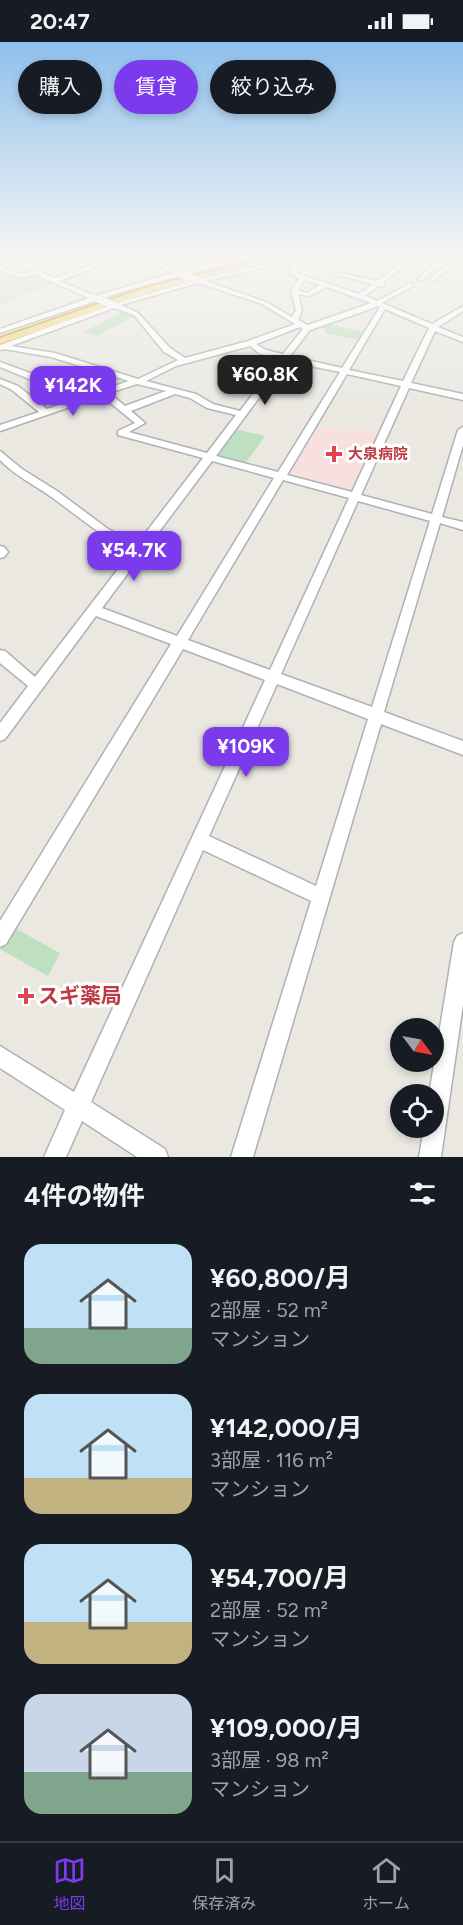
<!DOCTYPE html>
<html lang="ja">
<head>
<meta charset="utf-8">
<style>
  body { margin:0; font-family:Figtree,"Noto Sans JP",sans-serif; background:#20242c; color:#f1f3f6; height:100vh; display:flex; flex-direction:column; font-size:22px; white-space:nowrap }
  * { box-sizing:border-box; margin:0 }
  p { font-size:20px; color:#9ea1a6 }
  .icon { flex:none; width:33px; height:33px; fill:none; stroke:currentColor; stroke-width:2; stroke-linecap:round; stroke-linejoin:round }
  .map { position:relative; height:1115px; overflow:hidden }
  .details { display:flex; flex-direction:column; background:#171b24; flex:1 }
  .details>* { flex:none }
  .guide { position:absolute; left:18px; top:18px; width:428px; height:54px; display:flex; gap:12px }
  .needle { width:39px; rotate:122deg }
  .buttons { position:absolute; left:390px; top:976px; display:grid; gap:12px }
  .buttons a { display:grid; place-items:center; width:54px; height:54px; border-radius:50%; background:#171b24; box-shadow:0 3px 9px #0003; font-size:30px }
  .price { position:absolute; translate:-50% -51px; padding:0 14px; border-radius:12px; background:#7c3aed; color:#fff; font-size:20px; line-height:39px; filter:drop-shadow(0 2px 3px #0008) }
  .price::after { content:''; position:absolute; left:50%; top:36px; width:18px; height:14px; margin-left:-9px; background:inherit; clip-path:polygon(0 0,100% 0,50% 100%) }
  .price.on { background:#222; color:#fff }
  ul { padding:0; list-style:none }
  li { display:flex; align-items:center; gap:18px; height:150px; padding:0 24px }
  li span { display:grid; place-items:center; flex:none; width:168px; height:120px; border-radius:18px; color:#555 }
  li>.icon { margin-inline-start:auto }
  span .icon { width:72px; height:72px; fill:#fffc; stroke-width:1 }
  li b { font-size:26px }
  h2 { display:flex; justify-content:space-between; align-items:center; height:72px; padding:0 24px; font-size:26px }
  .pill { padding:0 21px; border-radius:27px; background:#171b24; box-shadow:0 3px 9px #0003; font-size:21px; line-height:54px }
  .pill.on { background:#7c3aed; color:#fff }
  .status { display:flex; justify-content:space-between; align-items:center; height:42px; padding:0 30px; background:#171b24; direction:ltr }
  .status svg { height:16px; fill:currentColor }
  .tab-bar { display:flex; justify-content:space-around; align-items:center; height:84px; border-top:2px solid #363941; background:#171b24; font-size:16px; color:#9ea1a6 }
  .tab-bar a { display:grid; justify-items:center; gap:3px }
  .tab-bar .on { color:#7c3aed }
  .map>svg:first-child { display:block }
</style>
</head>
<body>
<div class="status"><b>20:47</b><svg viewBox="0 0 49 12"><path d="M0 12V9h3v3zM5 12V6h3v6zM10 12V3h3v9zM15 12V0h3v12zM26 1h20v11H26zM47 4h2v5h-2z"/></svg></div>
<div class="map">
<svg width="463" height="1115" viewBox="0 0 463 1115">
  <rect width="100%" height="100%" fill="#eae8e1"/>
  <path fill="#dad7cf" d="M 0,227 L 20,235 L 33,231 L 58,240 L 0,262 Z"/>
  <path fill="#f7e0dd" d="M 314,382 L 346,390 L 349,385 L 380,393 L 353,450 L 287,434 Z"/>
  <g fill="#bfe0c0">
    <path d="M 123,269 L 135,274 L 97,294 L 83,290 Z"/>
    <path d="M 328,282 L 365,290 L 359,298 L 324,291 L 326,287 L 317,285 Z"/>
    <path d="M 235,387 L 265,394 L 245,422 L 217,415 L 216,412 Z"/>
    <path d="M 13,885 L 60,911 L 48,934 L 0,907 Z"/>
  </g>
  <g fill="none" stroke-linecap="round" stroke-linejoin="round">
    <defs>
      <g id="minor">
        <path d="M 113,215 L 122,215 L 60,239 L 95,254 L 173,231 L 139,215 L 147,215 L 179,229 L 239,215 L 251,215 L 125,249 L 0,291 L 0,287 L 89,256 L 34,232 L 20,236 L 0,228 L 0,224 L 20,232 L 35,228 L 55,236 Z"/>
        <path d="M 297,215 L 308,215 L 304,217 L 296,231 L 359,252 L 372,242 L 335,232 L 335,230 L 376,239 L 409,215 L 416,215 L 382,241 L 384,242 L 384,244 L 378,244 L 365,254 L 377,259 L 409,242 L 413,242 L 413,244 L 382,261 L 432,282 L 463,264 L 463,269 L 438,285 L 463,295 L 463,300 L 435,289 L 411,341 L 463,352 L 463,358 L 409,346 L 361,453 L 432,472 L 458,388 L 463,385 L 463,403 L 442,475 L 463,480 L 463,488 L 440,481 L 384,670 L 463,699 L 463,713 L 381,682 L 253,1115 L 231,1115 L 311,859 L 203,808 L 91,1060 L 165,1107 L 168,1115 L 137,1115 L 82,1079 L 66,1115 L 44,1115 L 65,1068 L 0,1026 L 0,1004 L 74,1050 L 265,638 L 183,607 L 6,902 L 0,905 L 0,879 L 171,602 L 96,574 L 5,697 L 0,699 L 0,681 L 28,644 L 0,621 L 0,608 L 5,609 L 35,635 L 132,509 C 101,495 77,473 50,454 C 33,442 14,433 0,418 L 0,409 L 22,427 L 57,449 L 108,487 L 137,502 L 203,416 L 118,393 L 118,389 L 135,381 L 102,354 L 0,389 L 0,383 L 39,370 L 12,348 L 0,342 L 0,337 L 18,344 L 47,367 L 62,362 L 32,338 L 0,325 L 0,320 L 38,334 L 70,359 L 129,339 L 51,315 L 4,307 L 0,308 L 0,303 L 112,262 L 199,237 ZM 297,219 L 289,232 L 299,236 L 291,249 L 296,268 L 292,275 L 266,260 L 205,239 ZM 304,238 L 320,243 L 306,251 L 298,248 ZM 198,241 L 262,262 L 295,282 L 248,299 L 185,316 L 170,306 L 138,271 L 121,263 ZM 327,245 L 371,261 L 308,283 L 298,278 L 302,268 L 298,252 L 309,254 ZM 377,264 L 380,265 L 342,326 L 290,314 L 310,288 L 368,268 ZM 114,266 L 134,273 L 164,310 L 178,318 L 138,337 L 55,311 L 11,304 ZM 385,267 L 429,286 L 403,339 L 349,328 ZM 300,285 L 303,287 L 283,312 L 266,308 L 256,302 ZM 250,304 L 260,312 L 280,316 L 240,369 L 213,362 L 196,352 L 146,339 L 176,324 ZM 286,319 L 340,330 L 278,430 L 216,414 ZM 347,332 L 401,344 L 352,450 L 287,433 ZM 137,342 L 166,349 L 125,364 L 109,351 ZM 175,352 L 190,356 L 207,366 L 236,373 L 207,411 L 129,390 L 145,381 L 131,369 ZM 212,419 L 274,436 L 177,594 L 102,566 ZM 283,438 L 349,456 L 270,628 L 188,598 ZM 358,459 L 430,479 L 372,665 L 281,632 ZM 277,642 L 368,677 L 316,844 L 209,794 Z"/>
        <path d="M 443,215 L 450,215 L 422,238 L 418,238 L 421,233 Z"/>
        <path d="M 454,218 L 463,218 L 463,222 L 457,221 L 435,238 L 431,238 L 431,236 Z"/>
        <path d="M 0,504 L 4,505 L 8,510 L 4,515 L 0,516 Z"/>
        <path d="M 463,891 L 463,962 L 441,1115 L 419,1115 L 424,1086 L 434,1086 L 434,1053 L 429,1053 L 454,900 L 457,894 Z"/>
      </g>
      <path id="highway" d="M 273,215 L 288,215 L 151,250 L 0,302 L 0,296 L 145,246 Z"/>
    </defs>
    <use href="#minor" stroke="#aeb1b5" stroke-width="3"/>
    <use href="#highway" stroke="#d29919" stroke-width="4"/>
    <use href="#minor" fill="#fff" fill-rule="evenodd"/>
    <use href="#highway" fill="#f0d992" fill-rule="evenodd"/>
    <defs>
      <g id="minor-bridge">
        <path d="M 181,232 L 198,238"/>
        <path d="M 95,256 L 113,263"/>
      </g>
    </defs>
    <use href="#minor-bridge" stroke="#aeb1b5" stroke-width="8" stroke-linecap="butt"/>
    <use href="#minor-bridge" stroke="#fff" stroke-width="7"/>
  </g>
  <linearGradient id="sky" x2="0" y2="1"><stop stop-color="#8ec0ed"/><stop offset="0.58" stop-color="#f6f5f2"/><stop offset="1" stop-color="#f6f5f2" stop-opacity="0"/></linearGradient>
  <rect width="463" height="371" fill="url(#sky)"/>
  <g fill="#e0444e" stroke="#fff" stroke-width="2">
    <path d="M331 403h6v6h6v6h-6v6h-6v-6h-6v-6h6z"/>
    <path d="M23 945h6v6h6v6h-6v6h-6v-6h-6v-6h6z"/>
  </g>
  <g text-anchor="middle" stroke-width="6" stroke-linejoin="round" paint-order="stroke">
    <g font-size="15" font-weight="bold" fill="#be3a42" stroke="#fff" text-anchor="start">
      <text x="348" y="417">大泉病院</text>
    </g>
    <g font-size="21" font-weight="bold" fill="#be3a42" stroke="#fff" text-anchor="start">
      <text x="38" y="961">スギ薬局</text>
    </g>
  </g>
</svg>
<div class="buttons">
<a><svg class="needle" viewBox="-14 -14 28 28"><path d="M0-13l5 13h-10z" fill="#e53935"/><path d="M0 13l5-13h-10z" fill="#9ea1a6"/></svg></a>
<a><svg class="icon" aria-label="locate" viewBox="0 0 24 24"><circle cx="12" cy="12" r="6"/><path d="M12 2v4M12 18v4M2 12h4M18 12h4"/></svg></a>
</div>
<b class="price on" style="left:265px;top:364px">¥60.8K</b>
<b class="price" style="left:73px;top:375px">¥142K</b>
<b class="price" style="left:134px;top:540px">¥54.7K</b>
<b class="price" style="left:246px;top:736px">¥109K</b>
<div class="guide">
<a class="pill">購入</a>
<a class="pill on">賃貸</a>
<a class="pill">絞り込み</a>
</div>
</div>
<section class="details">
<h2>4件の物件<svg class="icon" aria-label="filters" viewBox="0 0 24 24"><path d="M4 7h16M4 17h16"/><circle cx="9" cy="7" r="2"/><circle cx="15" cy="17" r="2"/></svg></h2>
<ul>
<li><span style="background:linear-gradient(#bfe0f5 70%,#7fa58c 0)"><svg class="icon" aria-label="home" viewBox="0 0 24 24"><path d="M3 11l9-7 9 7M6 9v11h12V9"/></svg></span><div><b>¥60,800/月</b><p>2部屋 · 52 m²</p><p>マンション</p></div></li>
<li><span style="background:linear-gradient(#bfe0f5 70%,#c2b280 0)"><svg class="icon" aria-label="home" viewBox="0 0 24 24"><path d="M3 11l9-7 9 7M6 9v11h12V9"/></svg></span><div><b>¥142,000/月</b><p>3部屋 · 116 m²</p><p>マンション</p></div></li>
<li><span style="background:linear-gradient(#bfe0f5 65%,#c2b280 0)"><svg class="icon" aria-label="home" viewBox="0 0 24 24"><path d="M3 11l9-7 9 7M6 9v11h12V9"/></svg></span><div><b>¥54,700/月</b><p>2部屋 · 52 m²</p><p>マンション</p></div></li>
<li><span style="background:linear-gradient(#c9d6e8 65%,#7fa58c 0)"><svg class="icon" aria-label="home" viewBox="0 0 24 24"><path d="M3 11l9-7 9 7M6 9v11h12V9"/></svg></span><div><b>¥109,000/月</b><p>3部屋 · 98 m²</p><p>マンション</p></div></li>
</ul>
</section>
<nav class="tab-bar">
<a class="on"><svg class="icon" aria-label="map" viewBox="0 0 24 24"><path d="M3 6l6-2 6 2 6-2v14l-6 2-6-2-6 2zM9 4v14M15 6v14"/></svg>地図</a>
<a><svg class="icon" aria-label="saved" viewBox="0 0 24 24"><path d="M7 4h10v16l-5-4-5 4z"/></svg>保存済み</a>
<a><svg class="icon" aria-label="home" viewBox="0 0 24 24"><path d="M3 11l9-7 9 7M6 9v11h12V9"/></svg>ホーム</a>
</nav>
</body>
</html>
